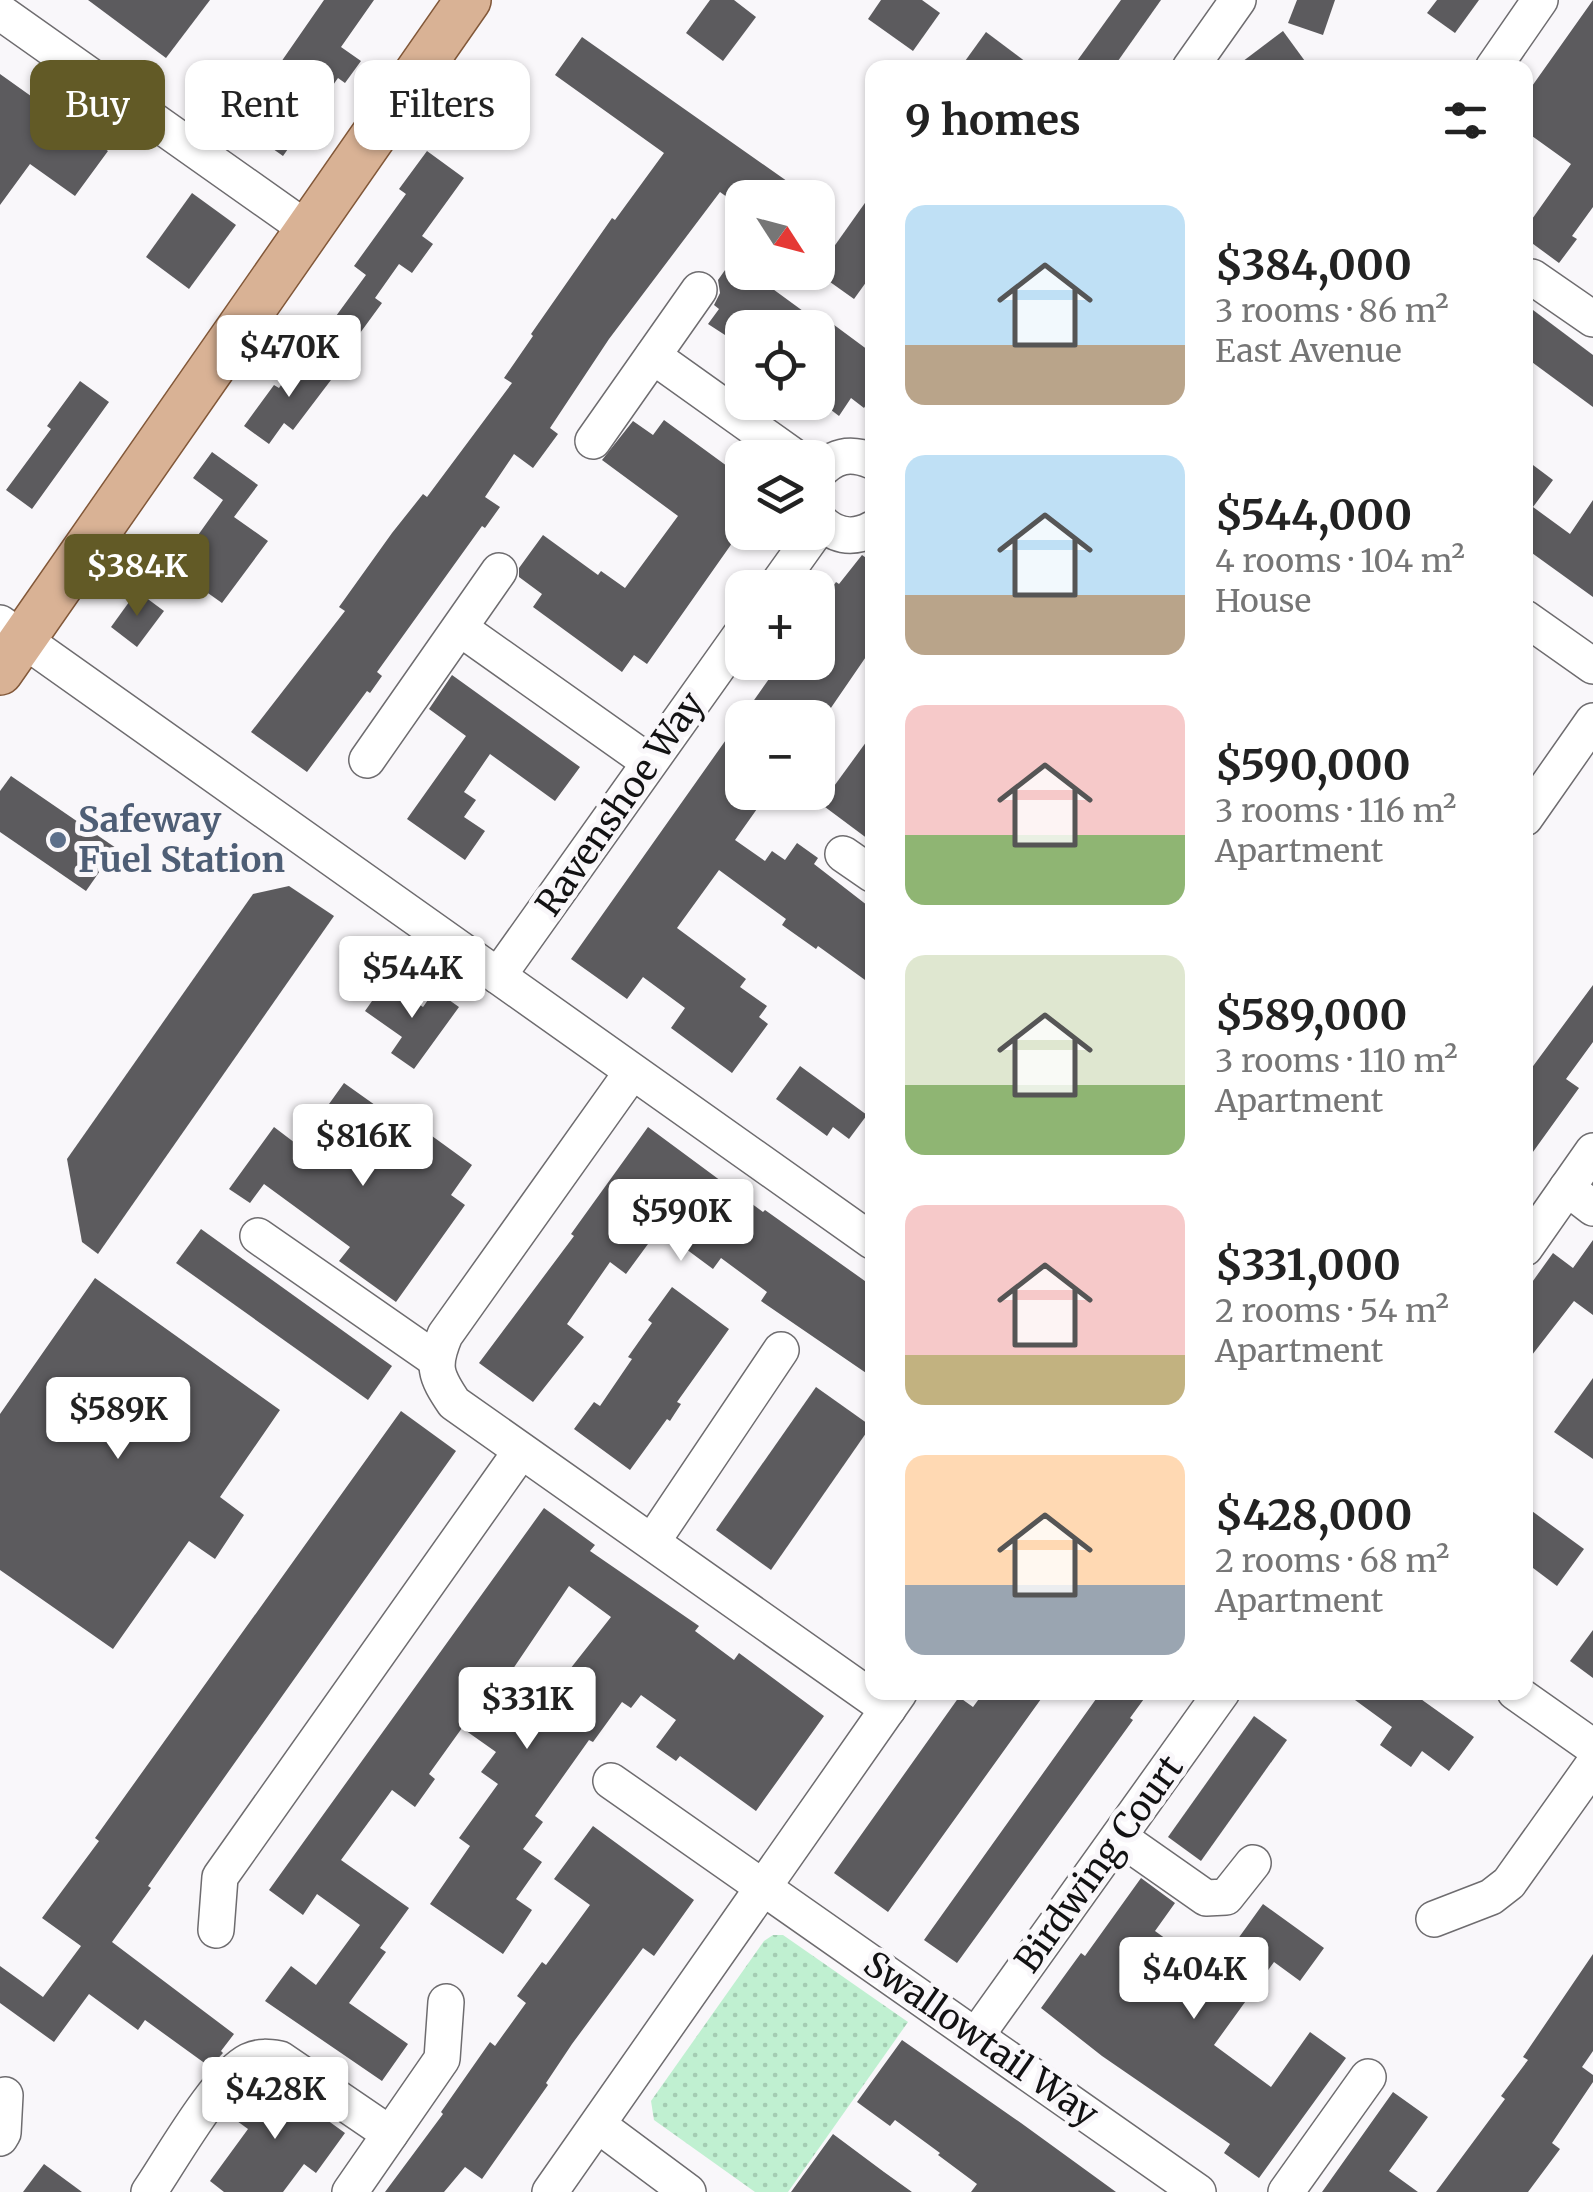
<!DOCTYPE html>
<html lang="en">
<head>
<meta charset="utf-8">
<style>
  body { margin:0; font-family:Merriweather,serif; background:#f2f2f2; color:#222; height:100vh; display:flex; flex-direction:column; font-size:38px; white-space:nowrap }
  * { box-sizing:border-box; margin:0 }
  p { font-size:32px; color:#767676 }
  .icon { flex:none; width:55px; height:55px; fill:none; stroke:currentColor; stroke-width:2; stroke-linecap:round; stroke-linejoin:round }
  .map { position:relative; flex:1; overflow:hidden }
  .drawer { position:absolute; left:865px; top:60px; width:668px; height:1640px; display:flex; flex-direction:column; background:#fff; border-radius:20px; box-shadow:0 2px 8px #0004 }
  .drawer>* { flex:none }
  .hud { position:absolute; left:30px; top:60px; width:685px; height:90px; display:flex; gap:20px }
  .needle { width:65px; rotate:126deg }
  .tools { position:absolute; left:725px; top:180px; display:grid; gap:20px }
  .tools a { display:grid; place-items:center; width:110px; height:110px; border-radius:20px; background:#fff; box-shadow:0 2px 8px #0004; font-size:50px }
  .price { position:absolute; translate:-50% -85px; padding:0 22px; border-radius:10px; background:#fff; color:#222; font-size:32px; line-height:65px; filter:drop-shadow(0 2px 5px #0008) }
  .price::after { content:''; position:absolute; left:50%; top:60px; width:30px; height:22px; margin-left:-15px; background:inherit; clip-path:polygon(0 0,100% 0,50% 100%) }
  .price.on { background:#625a26; color:#fff }
  ul { padding:0; list-style:none }
  li { display:flex; align-items:center; gap:30px; height:250px; padding:0 40px }
  li span { display:grid; place-items:center; flex:none; width:280px; height:200px; border-radius:20px; color:#555 }
  li>.icon { margin-inline-start:auto }
  span .icon { width:120px; height:120px; fill:#fffc; stroke-width:1 }
  li b { font-size:42px }
  h2 { display:flex; justify-content:space-between; align-items:center; height:120px; padding:0 40px; font-size:42px }
  .tag { padding:0 35px; border-radius:20px; background:#fff; box-shadow:0 2px 8px #0004; font-size:35px; line-height:90px }
  .tag.on { background:#625a26; color:#fff }
  .map>svg:first-child { display:block }
</style>
</head>
<body>
<div class="map">
<svg width="1593" height="2192" viewBox="0 0 1593 2192">
  <defs>
    <pattern id="park-dots" width="8" height="8" patternUnits="userSpaceOnUse" patternTransform="scale(2.5)"><rect width="8" height="8" fill="#c0f0d1"/><path d="M2 2h.1M6 6h.1" fill="none" stroke="#a4cdb3" stroke-width="1.8" stroke-linecap="round"/></pattern>
  </defs>
  <rect width="100%" height="100%" fill="#f9f7fa"/>
  <path fill="url(#park-dots)" d="M 773,1935 L 783,1935 L 908,2022 L 788,2192 L 755,2192 L 654,2120 L 651,2101 L 764,1941 Z"/>
  <g fill="#5c5b5e" fill-rule="evenodd">
    <path d="M 88,0 L 210,0 L 166,58 Z"/>
    <path d="M 324,0 L 374,0 L 341,47 L 361,61 L 345,83 L 338,78 L 283,156 L 238,124 Z"/>
    <path d="M 710,0 L 734,0 L 756,17 L 723,61 L 686,33 Z"/>
    <path d="M 881,0 L 922,0 L 940,13 L 913,51 L 868,19 Z"/>
    <path d="M 1121,0 L 1161,0 L 1113,68 L 1072,68 Z"/>
    <path d="M 1297,0 L 1335,0 L 1323,35 L 1288,23 Z"/>
    <path d="M 1437,0 L 1479,0 L 1455,33 L 1427,13 Z"/>
    <path d="M 1593,0 L 1593,207 L 1572,236 L 1577,239 L 1559,263 L 1525,238 L 1525,229 L 1571,164 L 1525,131 L 1525,96 Z"/>
    <path d="M 1283,31 L 1310,68 L 1234,68 Z"/>
    <path d="M 986,32 L 1034,68 L 960,68 Z"/>
    <path d="M 582,37 L 811,198 L 742,198 L 742,208 L 720,192 L 609,339 L 550,428 L 558,434 L 533,468 L 514,454 L 485,497 L 500,507 L 485,528 L 482,526 L 377,672 L 382,676 L 370,693 L 367,691 L 307,772 L 251,732 L 345,611 L 339,607 L 392,533 L 423,494 L 427,497 L 512,383 L 504,378 L 533,336 L 531,334 L 612,218 L 615,220 L 664,153 L 555,75 Z"/>
    <path d="M 0,74 L 108,151 L 75,196 L 30,164 L 0,205 Z"/>
    <path d="M 479,80 L 510,104 L 488,134 L 456,111 Z"/>
    <path d="M 427,151 L 464,178 L 422,236 L 433,244 L 412,273 L 399,264 L 375,298 L 382,303 L 352,344 L 328,327 L 366,275 L 354,266 L 406,194 L 399,189 Z"/>
    <path d="M 192,193 L 236,225 L 189,289 L 146,257 Z"/>
    <path d="M 872,193 L 872,274 L 854,299 L 816,272 Z"/>
    <path d="M 742,246 L 742,272 L 775,272 L 766,284 L 818,322 L 818,313 L 872,353 L 872,396 L 864,408 L 851,398 L 839,416 L 818,400 L 818,328 L 742,328 L 742,346 L 708,324 L 719,309 L 714,305 L 720,293 L 718,280 Z"/>
    <path d="M 1525,304 L 1593,355 L 1593,407 L 1525,357 Z"/>
    <path d="M 303,354 L 334,376 L 293,430 L 284,423 L 269,444 L 244,426 L 274,385 L 279,388 Z"/>
    <path d="M 80,381 L 109,402 L 32,509 L 6,490 L 51,429 L 47,426 Z"/>
    <path d="M 664,420 L 742,477 L 742,529 L 647,664 L 634,655 L 622,672 L 533,607 L 542,594 L 519,577 L 519,568 L 543,535 L 598,575 L 601,571 L 625,588 L 678,516 L 602,460 L 633,421 L 653,435 Z"/>
    <path d="M 212,452 L 258,485 L 234,517 L 268,541 L 222,603 L 174,569 L 223,500 L 193,478 Z"/>
    <path d="M 1525,459 L 1553,480 L 1533,507 L 1570,534 L 1593,500 L 1593,597 L 1525,548 Z"/>
    <path d="M 862,555 L 872,562 L 872,648 L 824,718 L 742,718 L 742,792 L 755,792 L 764,799 L 735,840 L 765,861 L 772,851 L 785,860 L 797,843 L 818,858 L 814,864 L 872,909 L 872,985 L 818,946 L 816,949 L 782,925 L 786,919 L 719,870 L 677,928 L 746,979 L 740,987 L 767,1006 L 759,1017 L 768,1024 L 732,1073 L 671,1028 L 685,1008 L 643,977 L 627,999 L 571,959 L 781,662 L 818,662 L 818,609 L 836,582 L 839,584 Z"/>
    <path d="M 137,591 L 164,611 L 137,647 L 111,627 Z"/>
    <path d="M 452,675 L 580,767 L 555,801 L 490,754 L 464,792 L 476,800 L 464,817 L 485,831 L 465,860 L 407,819 L 466,736 L 429,709 Z"/>
    <path d="M 872,734 L 872,842 L 821,804 Z"/>
    <path d="M 11,776 L 116,848 L 86,891 L 0,832 L 0,791 Z"/>
    <path d="M 289,886 L 334,916 L 98,1254 L 82,1242 L 67,1159 L 253,894 Z"/>
    <path d="M 386,981 L 423,1007 L 435,990 L 459,1007 L 414,1069 L 391,1053 L 402,1037 L 365,1011 Z"/>
    <path d="M 1593,985 L 1593,1042 L 1566,1079 L 1579,1088 L 1525,1163 L 1525,1077 Z"/>
    <path d="M 800,1066 L 867,1115 L 849,1139 L 833,1127 L 827,1136 L 776,1099 Z"/>
    <path d="M 344,1083 L 382,1110 L 372,1125 L 417,1157 L 432,1136 L 472,1165 L 451,1195 L 465,1205 L 396,1302 L 339,1261 L 350,1247 L 264,1184 L 250,1203 L 229,1189 L 274,1127 L 299,1146 Z"/>
    <path d="M 648,1127 L 763,1212 L 765,1210 L 872,1286 L 872,1377 L 761,1301 L 767,1292 L 721,1258 L 713,1269 L 659,1229 L 626,1274 L 610,1262 L 567,1324 L 584,1337 L 533,1402 L 479,1363 L 574,1236 L 571,1234 Z"/>
    <path d="M 201,1229 L 392,1366 L 368,1400 L 176,1263 Z"/>
    <path d="M 1593,1240 L 1593,1315 L 1574,1301 L 1525,1364 L 1525,1292 L 1553,1253 L 1573,1268 Z"/>
    <path d="M 95,1278 L 280,1410 L 220,1497 L 244,1515 L 215,1559 L 189,1541 L 113,1649 L 0,1570 L 0,1414 Z"/>
    <path d="M 672,1287 L 729,1329 L 677,1402 L 681,1404 L 670,1421 L 667,1419 L 630,1470 L 574,1429 L 594,1402 L 600,1406 L 632,1359 L 628,1357 L 652,1323 L 648,1320 Z"/>
    <path d="M 1593,1378 L 1593,1459 L 1554,1432 Z"/>
    <path d="M 816,1387 L 871,1426 L 771,1570 L 716,1530 Z"/>
    <path d="M 401,1411 L 456,1451 L 197,1816 L 148,1886 L 151,1888 L 112,1942 L 234,2034 L 221,2051 L 223,2053 L 210,2067 L 145,2020 L 138,2030 L 89,1994 L 54,2042 L 0,2003 L 0,1966 L 43,1997 L 81,1946 L 42,1918 L 99,1841 L 95,1838 Z"/>
    <path d="M 1525,1506 L 1584,1549 L 1557,1586 L 1525,1562 Z"/>
    <path d="M 544,1508 L 595,1545 L 590,1551 L 699,1626 L 695,1631 L 734,1660 L 739,1653 L 824,1716 L 756,1811 L 680,1756 L 676,1761 L 656,1747 L 676,1720 L 641,1695 L 631,1708 L 622,1702 L 593,1742 L 589,1740 L 535,1816 L 543,1822 L 523,1849 L 542,1862 L 516,1899 L 532,1910 L 503,1954 L 430,1904 L 470,1846 L 459,1838 L 498,1784 L 481,1772 L 496,1752 L 462,1728 L 429,1774 L 435,1779 L 415,1807 L 392,1790 L 341,1860 L 409,1908 L 380,1948 L 386,1952 L 349,2003 L 408,2044 L 382,2081 L 265,2001 L 291,1966 L 316,1985 L 360,1925 L 317,1894 L 303,1915 L 269,1890 ZM 569,1586 L 611,1617 L 537,1711 L 502,1685 Z"/>
    <path d="M 1593,1630 L 1593,1678 L 1570,1661 Z"/>
    <path d="M 984,1692 L 1046,1692 L 888,1912 L 834,1873 L 959,1697 L 973,1707 Z"/>
    <path d="M 1101,1692 L 1149,1692 L 1130,1718 L 1133,1720 L 957,1963 L 924,1940 Z"/>
    <path d="M 1344,1692 L 1411,1692 L 1474,1737 L 1449,1771 L 1422,1751 L 1411,1767 L 1380,1745 L 1392,1727 Z"/>
    <path d="M 1254,1716 L 1287,1740 L 1201,1861 L 1168,1837 Z"/>
    <path d="M 593,1826 L 694,1900 L 654,1956 L 643,1948 L 572,2044 L 546,2083 L 548,2085 L 482,2179 L 465,2167 L 444,2192 L 385,2192 L 443,2114 L 441,2112 L 490,2042 L 495,2046 L 526,2003 L 517,1996 L 542,1962 L 546,1965 L 590,1905 L 554,1879 Z"/>
    <path d="M 1141,1878 L 1175,1903 L 1155,1931 L 1199,1963 L 1213,1944 L 1227,1954 L 1263,1904 L 1324,1948 L 1300,1981 L 1274,1962 L 1214,2045 L 1271,2087 L 1310,2032 L 1346,2058 L 1259,2178 L 1224,2153 L 1230,2144 L 1102,2056 L 1041,2008 L 1081,1953 L 1085,1956 Z"/>
    <path d="M 1593,1954 L 1593,2051 L 1582,2067 L 1593,2075 L 1593,2082 L 1552,2143 L 1560,2149 L 1528,2192 L 1436,2192 L 1505,2099 L 1501,2096 L 1528,2060 L 1523,2057 Z"/>
    <path d="M 902,2040 L 1021,2123 L 1116,2192 L 971,2192 L 977,2184 L 938,2155 L 940,2153 L 895,2120 L 890,2126 L 857,2102 Z"/>
    <path d="M 260,2080 L 272,2088 L 276,2083 L 345,2133 L 316,2173 L 304,2164 L 283,2192 L 224,2192 L 210,2181 L 248,2129 L 226,2113 Z"/>
    <path d="M 1393,2092 L 1428,2117 L 1389,2171 L 1418,2192 L 1322,2192 Z"/>
    <path d="M 833,2134 L 884,2172 L 912,2192 L 791,2192 Z"/>
    <path d="M 44,2164 L 82,2192 L 23,2192 Z"/>
  </g>
  <g fill="none" stroke-linecap="round" stroke-linejoin="round">
    <defs>
      <g id="minor">
        <path d="M 0,12 L 307,229"/>
        <path d="M 1190,68 L 1238,0"/>
        <path d="M 1493,68 L 1540,0"/>
        <path d="M 1532,277 L 1593,319"/>
        <path d="M 653,356 L 796,458"/>
        <path d="M 593,441 L 699,290"/>
        <path d="M 818,473 C 834,455 850,452 872,461"/>
        <path d="M 818,519 C 833,536 852,540 872,529"/>
        <path d="M 775,588 L 815,532"/>
        <path d="M 1525,618 L 1593,666"/>
        <path d="M 0,623 L 872,1241"/>
        <path d="M 461,629 L 649,762"/>
        <path d="M 367,760 L 499,571"/>
        <path d="M 1525,818 L 1593,721"/>
        <path d="M 843,854 L 872,874"/>
        <path d="M 498,976 L 742,633"/>
        <path d="M 632,1072 L 445,1335 C 432,1366 435,1375 454,1403 L 888,1709"/>
        <path d="M 1567,1188 L 1593,1208"/>
        <path d="M 258,1236 L 435,1359"/>
        <path d="M 1525,1248 L 1593,1151"/>
        <path d="M 652,1542 L 781,1350"/>
        <path d="M 1515,1692 L 1593,1747"/>
        <path d="M 611,1781 L 1198,2192"/>
        <path d="M 1119,1837 L 1206,1898 L 1226,1897 L 1253,1863"/>
        <path d="M 1434,1919 L 1491,1897 L 1509,1883 L 1593,1765"/>
        <path d="M 216,1930 L 220,1877 L 521,1451"/>
        <path d="M 976,2036 L 1222,1692"/>
        <path d="M 598,2125 L 688,2192"/>
        <path d="M 0,2138 L 3,2133 L 5,2095"/>
        <path d="M 149,2192 C 171,2160 217,2077 249,2061 C 260,2056 268,2057 280,2059 L 390,2134"/>
        <path d="M 350,2192 L 442,2059 L 446,2002"/>
        <path d="M 550,2192 L 899,1693"/>
        <path d="M 1286,2192 L 1368,2077"/>
      </g>
      <path id="major" d="M 0,672 L 468,0"/>
    </defs>
    <use href="#minor" stroke="#6e6c6f" stroke-width="38"/>
    <use href="#major" stroke="#825839" stroke-width="48"/>
    <use href="#minor" stroke="#fff" stroke-width="35"/>
    <use href="#major" stroke="#d9b295" stroke-width="45"/>
  </g>
  <circle fill="#5c6f8a" stroke="#f9f7fa" stroke-width="4" cx="58" cy="840" r="10"/>
  <g text-anchor="middle" stroke-width="10" stroke-linejoin="round" paint-order="stroke">
    <g font-size="35" fill="#121213" stroke="#f9f7fa">
      <text transform="translate(620 804) rotate(-55)" y="12">Ravenshoe Way</text>
      <text transform="translate(1099 1864) rotate(-54)" y="12">Birdwing Court</text>
      <text transform="translate(981 2039) rotate(35)" y="12">Swallowtail Way</text>
    </g>
    <g font-size="35" font-weight="bold" fill="#4e5e75" stroke="#f9f7fa" text-anchor="start">
      <text x="78" y="832">Safeway<tspan x="78" dy="40">Fuel Station</tspan></text>
    </g>
  </g>
</svg>
<div class="tools">
<a><svg class="needle" viewBox="-14 -14 28 28"><path d="M0-13l5 13h-10z" fill="#e53935"/><path d="M0 13l5-13h-10z" fill="#767676"/></svg></a>
<a><svg class="icon" aria-label="locate" viewBox="0 0 24 24"><circle cx="12" cy="12" r="6"/><path d="M12 2v4M12 18v4M2 12h4M18 12h4"/></svg></a>
<a><svg class="icon" aria-label="layers" viewBox="0 0 24 24"><path d="M12 4l9 5-9 5-9-5zM3 14l9 5 9-5"/></svg></a>
<a>+</a>
<a>−</a>
</div>
<b class="price" style="left:289px;top:400px">$470K</b>
<b class="price on" style="left:137px;top:619px">$384K</b>
<b class="price" style="left:412px;top:1021px">$544K</b>
<b class="price" style="left:363px;top:1189px">$816K</b>
<b class="price" style="left:681px;top:1264px">$590K</b>
<b class="price" style="left:118px;top:1462px">$589K</b>
<b class="price" style="left:527px;top:1752px">$331K</b>
<b class="price" style="left:1194px;top:2022px">$404K</b>
<b class="price" style="left:275px;top:2142px">$428K</b>
<div class="hud">
<a class="tag on">Buy</a>
<a class="tag">Rent</a>
<a class="tag">Filters</a>
</div>
<section class="drawer">
<h2>9 homes<svg class="icon" aria-label="filters" viewBox="0 0 24 24"><path d="M4 7h16M4 17h16"/><circle cx="9" cy="7" r="2"/><circle cx="15" cy="17" r="2"/></svg></h2>
<ul>
<li><span style="background:linear-gradient(#bfe0f5 70%,#b9a48a 0)"><svg class="icon" aria-label="home" viewBox="0 0 24 24"><path d="M3 11l9-7 9 7M6 9v11h12V9"/></svg></span><div><b>$384,000</b><p>3 rooms · 86 m²</p><p>East Avenue</p></div></li>
<li><span style="background:linear-gradient(#bfe0f5 70%,#b9a48a 0)"><svg class="icon" aria-label="home" viewBox="0 0 24 24"><path d="M3 11l9-7 9 7M6 9v11h12V9"/></svg></span><div><b>$544,000</b><p>4 rooms · 104 m²</p><p>House</p></div></li>
<li><span style="background:linear-gradient(#f6c9c9 65%,#8fb573 0)"><svg class="icon" aria-label="home" viewBox="0 0 24 24"><path d="M3 11l9-7 9 7M6 9v11h12V9"/></svg></span><div><b>$590,000</b><p>3 rooms · 116 m²</p><p>Apartment</p></div></li>
<li><span style="background:linear-gradient(#dfe7d0 65%,#8fb573 0)"><svg class="icon" aria-label="home" viewBox="0 0 24 24"><path d="M3 11l9-7 9 7M6 9v11h12V9"/></svg></span><div><b>$589,000</b><p>3 rooms · 110 m²</p><p>Apartment</p></div></li>
<li><span style="background:linear-gradient(#f6c9c9 75%,#c2b280 0)"><svg class="icon" aria-label="home" viewBox="0 0 24 24"><path d="M3 11l9-7 9 7M6 9v11h12V9"/></svg></span><div><b>$331,000</b><p>2 rooms · 54 m²</p><p>Apartment</p></div></li>
<li><span style="background:linear-gradient(#ffd9b3 65%,#9aa5b1 0)"><svg class="icon" aria-label="home" viewBox="0 0 24 24"><path d="M3 11l9-7 9 7M6 9v11h12V9"/></svg></span><div><b>$428,000</b><p>2 rooms · 68 m²</p><p>Apartment</p></div></li>
</ul>
</section>
</div>
</body>
</html>
